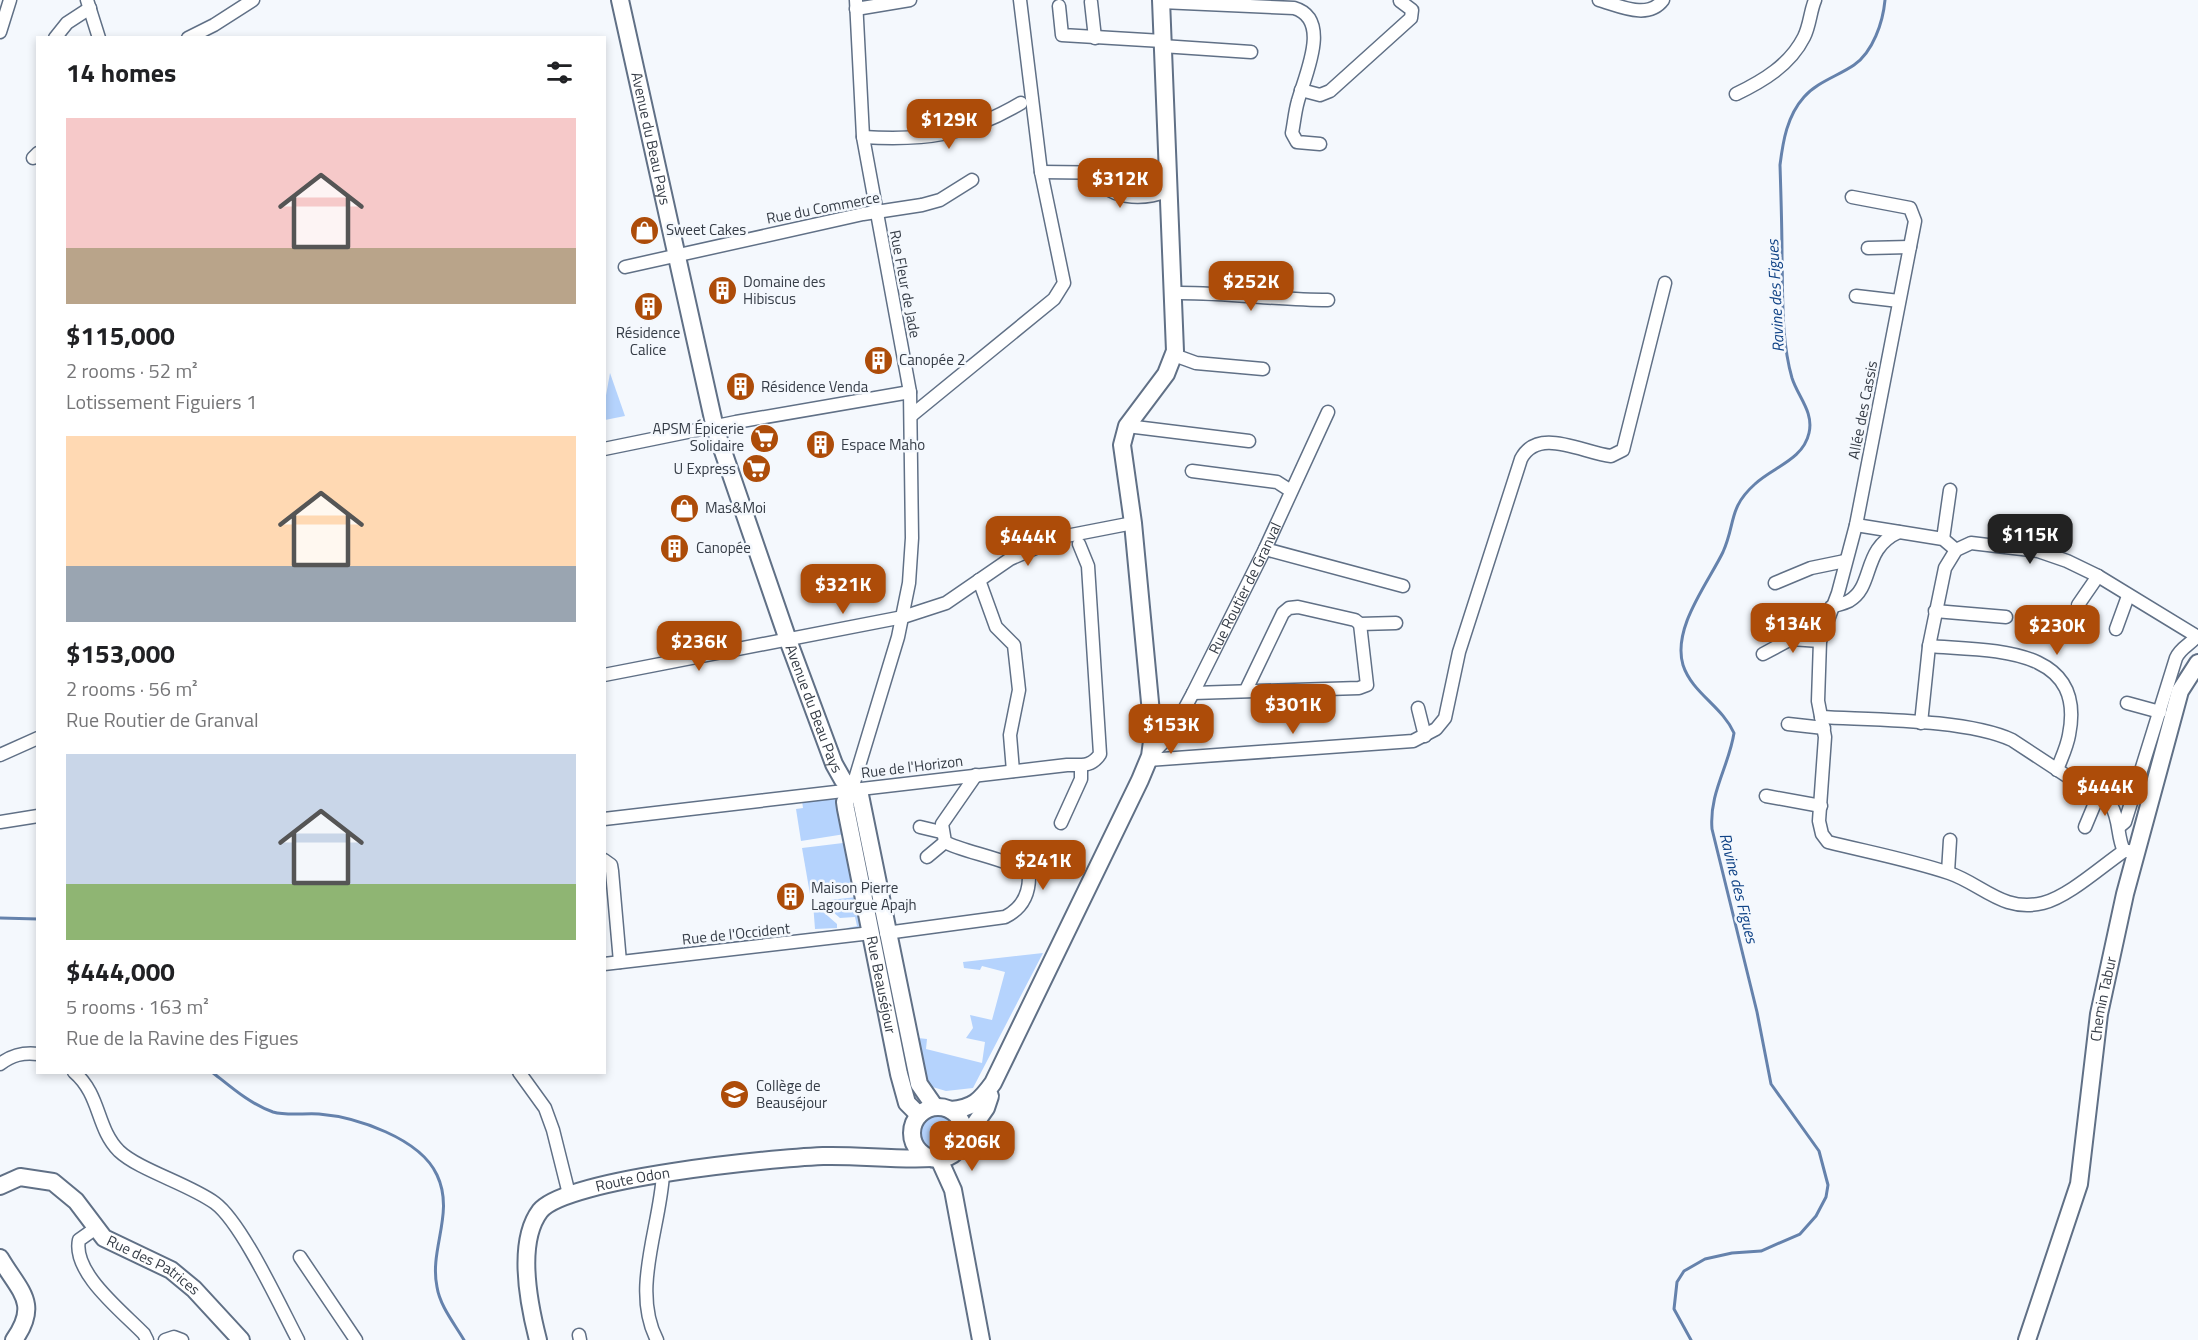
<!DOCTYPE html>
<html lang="en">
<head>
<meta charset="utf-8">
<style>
  body { margin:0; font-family:"Titillium Web",sans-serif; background:#f2f2f2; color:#202124; height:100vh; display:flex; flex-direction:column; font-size:22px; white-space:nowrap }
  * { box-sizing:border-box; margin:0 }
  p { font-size:20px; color:#757577 }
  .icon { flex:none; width:33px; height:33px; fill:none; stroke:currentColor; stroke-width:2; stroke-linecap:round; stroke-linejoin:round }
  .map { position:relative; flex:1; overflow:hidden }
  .panel { position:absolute; left:36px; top:36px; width:570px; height:1038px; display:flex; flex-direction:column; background:#fff; border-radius:0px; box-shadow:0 3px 9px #0003 }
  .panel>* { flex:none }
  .price { position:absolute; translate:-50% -51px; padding:0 14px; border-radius:12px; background:#ad4c09; color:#fff; font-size:20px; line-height:39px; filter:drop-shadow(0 2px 3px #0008) }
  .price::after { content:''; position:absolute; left:50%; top:36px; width:18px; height:14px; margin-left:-9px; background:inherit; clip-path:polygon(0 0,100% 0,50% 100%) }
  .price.on { background:#222; color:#fff }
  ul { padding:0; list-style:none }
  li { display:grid; align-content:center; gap:12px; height:318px; padding:0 30px }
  li span { display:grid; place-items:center; height:186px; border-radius:0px; color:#555 }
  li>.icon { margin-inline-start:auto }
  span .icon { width:108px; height:108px; fill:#fffc; stroke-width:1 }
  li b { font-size:26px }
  h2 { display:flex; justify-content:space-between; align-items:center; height:72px; padding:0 30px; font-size:26px }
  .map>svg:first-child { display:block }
</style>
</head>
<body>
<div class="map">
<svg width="2198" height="1340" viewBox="0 0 2198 1340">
  <rect width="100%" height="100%" fill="#f4f8fd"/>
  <g fill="#b5d3fd">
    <path d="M 610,373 L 625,416 L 605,420 L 605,401 Z"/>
    <path d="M 839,797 L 845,834 L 801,841 L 796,809 L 803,808 L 802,801 Z"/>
    <path d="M 843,843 L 849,846 L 856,888 L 853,891 L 810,894 L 802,848 Z"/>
    <path d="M 857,897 L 864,925 L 860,930 L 844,932 L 847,928 L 857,926 L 855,917 L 840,918 L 820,901 Z"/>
    <path d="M 813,903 L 837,924 L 837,928 L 815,929 Z"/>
    <path d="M 1043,953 L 973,1088 L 946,1091 L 929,1086 L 918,1038 L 927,1039 L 926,1049 L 982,1063 L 985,1042 L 966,1038 L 973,1028 L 970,1015 L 992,1020 L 1005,972 L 982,966 L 980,970 L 964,968 L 963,962 Z"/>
    <circle cx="938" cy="1133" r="21"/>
  </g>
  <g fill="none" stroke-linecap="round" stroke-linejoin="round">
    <g stroke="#6582ac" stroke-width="3">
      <path d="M 0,918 L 38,919"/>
      <path d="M 212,1072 C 231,1087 250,1104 273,1112 C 287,1116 304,1113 319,1114 C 356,1117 420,1138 437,1175 C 455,1213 429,1249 437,1287 C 440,1306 454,1323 464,1340"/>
      <path d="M 1691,1340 L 1674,1309 L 1677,1282 L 1684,1271 L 1705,1259 L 1732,1253 L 1761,1251 L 1800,1234 L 1816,1216 L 1826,1197 L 1828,1185 L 1819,1151 L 1771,1084 L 1757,1012 L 1712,829 C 1709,793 1729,766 1734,733 C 1722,706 1692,693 1683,665 C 1672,628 1708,583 1723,552 C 1736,523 1728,508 1755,484 C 1773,467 1803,460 1809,433 C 1814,412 1798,397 1792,378 C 1781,340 1783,295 1782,256 C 1782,226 1781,196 1780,165 C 1783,141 1787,116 1804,97 C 1817,82 1838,76 1854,65 C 1873,52 1883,22 1885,0"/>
    </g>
    <defs>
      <g id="street">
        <path d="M 87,0 L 99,38"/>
        <path d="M 1599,0 C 1620,6 1648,20 1663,0"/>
        <path d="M 1091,2 L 1095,38"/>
        <path d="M 1161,2 L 1294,8 C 1332,19 1305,75 1298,101 C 1295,111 1294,123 1292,133 L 1297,142 L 1320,144"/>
        <path d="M 1059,6 L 1062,35 L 1162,41"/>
        <path d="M 856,9 L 910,0"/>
        <path d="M 0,32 L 10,0"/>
        <path d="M 55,38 L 67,23 L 90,8"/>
        <path d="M 188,38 L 214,25 L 253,0"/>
        <path d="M 1162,46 L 1251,52"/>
        <path d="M 1301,90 L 1320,95 L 1330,91 L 1411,18 L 1412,10 L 1400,1"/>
        <path d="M 1736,94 C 1763,81 1790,65 1804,37 C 1810,25 1810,12 1815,0"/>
        <path d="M 863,137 C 925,141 967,135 1021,103"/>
        <path d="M 33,158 L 38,153"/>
        <path d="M 1041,172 L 1126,173 L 1167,178"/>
        <path d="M 1097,173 C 1105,201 1144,200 1167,191"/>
        <path d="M 1852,197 L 1910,208 L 1915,221 L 1856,525 L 1838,593 L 1820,641 L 1818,701 L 1825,737 L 1819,821 L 1822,834 L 1828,842 C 1868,852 1910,860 1949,873 C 1982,884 2003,913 2043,903 C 2068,897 2102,866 2124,851"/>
        <path d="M 1868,248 L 1910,247"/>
        <path d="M 625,267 L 863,214 L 922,205 L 940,200 L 972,180"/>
        <path d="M 1173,293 C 1225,292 1276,300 1328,300"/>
        <path d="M 1856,296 L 1899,301"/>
        <path d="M 1174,355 L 1196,363 L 1263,369"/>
        <path d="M 912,415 L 1054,299 L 1064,283 L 1041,172 L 1020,0"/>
        <path d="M 1127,426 L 1249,441"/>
        <path d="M 604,449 L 736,422 L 910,392"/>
        <path d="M 1192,471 L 1277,482 L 1291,491"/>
        <path d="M 1856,525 L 1943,539 L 1956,550"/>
        <path d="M 1943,539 L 1950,490"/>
        <path d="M 1265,549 L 1403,586"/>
        <path d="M 979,580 L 996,627 L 1014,645 L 1019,690 L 1010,735 L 1013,771"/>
        <path d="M 1775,583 L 1811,568 L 1845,561"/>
        <path d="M 2078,605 L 2098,576"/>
        <path d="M 1831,607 C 1836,605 1843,604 1849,601 C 1875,586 1861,549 1899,532"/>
        <path d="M 1935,611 L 2006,617"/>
        <path d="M 2116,629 L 2128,596"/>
        <path d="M 1929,646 C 1989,651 2087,645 2069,735 C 2067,747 2061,759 2057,770"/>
        <path d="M 1763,654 L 1791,639 L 1820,641"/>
        <path d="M 604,675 L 903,617 L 946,603 L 1010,559 L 1061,537 L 1133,523"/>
        <path d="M 1246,690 L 1283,613 L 1289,608 L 1298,607 L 1355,620 L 1360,624 L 1396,623"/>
        <path d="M 1193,693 L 1359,688 L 1367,685 L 1360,624"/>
        <path d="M 2127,703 L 2160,712"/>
        <path d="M 1418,708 L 1425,736"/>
        <path d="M 1821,717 C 1874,720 1966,719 2012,740 L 2111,805 C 2120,820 2117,837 2124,851 L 2129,851"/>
        <path d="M 1921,723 L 1929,646 L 1945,568 L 1956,550 L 1971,543 L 2038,551 L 2067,561 L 2098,576 L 2198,637"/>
        <path d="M 1788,724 L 1824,728"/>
        <path d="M 0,755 L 38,738"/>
        <path id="s1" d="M 1150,756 L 1171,734 L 1193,693 L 1265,549 L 1328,412"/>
        <path d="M 1148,760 L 1413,741 L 1436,729 L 1445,718 L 1459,652 L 1521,459 C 1538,426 1583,453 1611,456 L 1623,450 L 1665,283"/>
        <path d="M 852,789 L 898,637 L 909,583 L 912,538 L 910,392 L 863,137 L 856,0"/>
        <path d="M 1766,796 L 1821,806"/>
        <path d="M 604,819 L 1067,765 C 1081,765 1092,767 1100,754 L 1088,566 L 1079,544"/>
        <path d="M 0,822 L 38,816"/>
        <path d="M 1061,823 L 1081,779 L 1081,767"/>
        <path d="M 920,827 L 941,832"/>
        <path d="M 2085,827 L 2098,796"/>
        <path d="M 2119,827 L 2125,822 L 2176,658 C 2181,647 2190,645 2197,636"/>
        <path d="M 927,857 L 945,842"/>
        <path d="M 604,860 L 611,865 L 612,871 L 620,962"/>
        <path d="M 1948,872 L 1950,840"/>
        <path d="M 886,933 L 1005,917 C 1021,909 1029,895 1029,877 C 1021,861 964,853 945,842 L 942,824 L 976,775"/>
        <path d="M 604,964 L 871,933"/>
        <path d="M 0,1064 C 12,1055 23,1052 38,1054"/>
        <path d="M 74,1072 C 101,1095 96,1128 119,1151 C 139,1170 189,1184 215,1203 C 242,1223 281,1308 298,1340"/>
        <path d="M 519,1072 L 545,1108 L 553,1130 L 569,1194"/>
        <path d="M 96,1228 L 79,1240 C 72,1273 123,1312 144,1334 L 147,1340"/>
        <path d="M 300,1257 L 356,1340"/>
        <path d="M 579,1335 L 580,1340"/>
        <path d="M 165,1340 L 174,1337 L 182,1340"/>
        <path d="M 657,1340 C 631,1290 660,1228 663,1174"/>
      </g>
      <g id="secondary">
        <path id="s2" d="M 620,0 L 715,428 L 788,640 L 834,764 L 843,780 L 860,795 L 919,1084 L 935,1107"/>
        <path id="s3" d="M 852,789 L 845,802 L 846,809 L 899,1074 L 907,1103 L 919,1115"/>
        <circle cx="938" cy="1133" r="26"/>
        <path d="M 951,1110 C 973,1108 980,1101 993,1083 L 1140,780 L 1150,756 L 1153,734 L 1133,523 L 1122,445 L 1127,426 L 1166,374 L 1175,351 L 1161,0"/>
        <path d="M 963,1141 L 986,1108 L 990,1096"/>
        <path d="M 939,1159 L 953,1190 L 981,1340"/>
        <path id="s4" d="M 0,1186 L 20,1177 L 53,1182 L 76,1201 L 104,1238 L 171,1270 L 194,1289 L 241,1340"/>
        <path d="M 0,1258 C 20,1292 40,1303 14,1340"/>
        <path id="s5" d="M 538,1340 C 529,1305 516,1243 540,1211 C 566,1178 775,1158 823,1156 C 859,1155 896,1160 932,1158"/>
        <path id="s6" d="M 2027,1340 L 2079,1184 L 2099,1014 L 2125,894 L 2180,691 L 2198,663"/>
      </g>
    </defs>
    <use href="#street" stroke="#607086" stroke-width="15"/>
    <use href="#secondary" stroke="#607086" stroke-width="20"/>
    <use href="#street" stroke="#fff" stroke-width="12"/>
    <use href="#secondary" stroke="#fff" stroke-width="16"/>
  </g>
  <defs>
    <symbol id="shop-disc" viewBox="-11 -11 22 22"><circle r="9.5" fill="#ad4c09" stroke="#f4f8fd"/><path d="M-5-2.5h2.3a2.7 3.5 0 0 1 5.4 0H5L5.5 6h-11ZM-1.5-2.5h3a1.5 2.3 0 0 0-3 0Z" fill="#fff"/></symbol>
    <symbol id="building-disc" viewBox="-11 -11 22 22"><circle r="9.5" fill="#ad4c09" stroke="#f4f8fd"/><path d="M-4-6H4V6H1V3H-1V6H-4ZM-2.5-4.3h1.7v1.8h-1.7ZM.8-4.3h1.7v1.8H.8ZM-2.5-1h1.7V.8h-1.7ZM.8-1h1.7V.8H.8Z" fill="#fff"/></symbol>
    <symbol id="supermarket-disc" viewBox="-11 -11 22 22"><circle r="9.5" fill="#ad4c09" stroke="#f4f8fd"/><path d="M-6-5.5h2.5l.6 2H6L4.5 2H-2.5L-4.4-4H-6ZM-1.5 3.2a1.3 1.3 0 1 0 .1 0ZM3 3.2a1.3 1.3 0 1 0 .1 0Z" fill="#fff"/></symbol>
    <symbol id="school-disc" viewBox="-11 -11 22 22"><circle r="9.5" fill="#ad4c09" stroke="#f4f8fd"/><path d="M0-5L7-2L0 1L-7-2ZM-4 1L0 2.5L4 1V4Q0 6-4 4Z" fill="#fff"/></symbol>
  </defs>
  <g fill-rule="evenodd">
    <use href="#shop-disc" x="628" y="214" width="33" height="33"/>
    <use href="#building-disc" x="706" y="274" width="33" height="33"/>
    <use href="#building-disc" x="632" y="290" width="33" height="33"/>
    <use href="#building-disc" x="862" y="344" width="33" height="33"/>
    <use href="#building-disc" x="724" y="370" width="33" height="33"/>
    <use href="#supermarket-disc" x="748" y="422" width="33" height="33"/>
    <use href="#building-disc" x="804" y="428" width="33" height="33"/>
    <use href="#supermarket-disc" x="740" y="452" width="33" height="33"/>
    <use href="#shop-disc" x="668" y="492" width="33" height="33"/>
    <use href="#building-disc" x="658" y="532" width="33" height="33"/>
    <use href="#building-disc" x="774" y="880" width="33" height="33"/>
    <use href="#school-disc" x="718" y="1078" width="33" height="33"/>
  </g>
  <g text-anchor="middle" stroke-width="5" stroke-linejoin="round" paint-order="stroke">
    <g font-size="15" fill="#353c46" stroke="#f4f8fd">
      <text dy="5" stroke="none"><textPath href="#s2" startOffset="142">Avenue du Beau Pays</textPath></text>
      <text transform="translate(823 208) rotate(-11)" y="5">Rue du Commerce</text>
      <text transform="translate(905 284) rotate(79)" y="5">Rue Fleur de Jade</text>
      <text transform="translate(1863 410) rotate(-79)" y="5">Allée des Cassis</text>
      <text dy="5" stroke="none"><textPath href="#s1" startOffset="194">Rue Routier de Granval</textPath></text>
      <text dy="5" stroke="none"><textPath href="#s2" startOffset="736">Avenue du Beau Pays</textPath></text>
      <text transform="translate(912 767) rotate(-7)" y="5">Rue de l'Horizon</text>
      <text transform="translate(736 934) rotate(-6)" y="5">Rue de l'Occident</text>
      <text dy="5" stroke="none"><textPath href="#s3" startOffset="201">Rue Beauséjour</textPath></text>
      <text dy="5" stroke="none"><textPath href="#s6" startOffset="351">Chemin Tabur</textPath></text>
      <text dy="5" stroke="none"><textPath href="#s5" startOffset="232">Route Odon</textPath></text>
      <text dy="5" stroke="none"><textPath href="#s4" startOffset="188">Rue des Patrices</textPath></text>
    </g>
    <g font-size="15" fill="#353c46" stroke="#f4f8fd" text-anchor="start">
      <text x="666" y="235">Sweet Cakes</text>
      <text x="743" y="287">Domaine des<tspan x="743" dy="17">Hibiscus</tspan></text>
      <text x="648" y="338" text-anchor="middle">Résidence<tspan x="648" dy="17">Calice</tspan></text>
      <text x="899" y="365">Canopée 2</text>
      <text x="761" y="392">Résidence Venda</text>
      <text x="744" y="434" text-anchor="end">APSM Épicerie<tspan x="744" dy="17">Solidaire</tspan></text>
      <text x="841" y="450">Espace Maho</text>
      <text x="736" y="474" text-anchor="end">U Express</text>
      <text x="705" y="513">Mas&amp;Moi</text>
      <text x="696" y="553">Canopée</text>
      <text x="811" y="893">Maison Pierre<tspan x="811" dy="17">Lagourgue Apajh</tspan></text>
      <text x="756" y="1091">Collège de<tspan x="756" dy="17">Beauséjour</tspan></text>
    </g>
    <g font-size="16" font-style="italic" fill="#104386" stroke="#f4f8fd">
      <text transform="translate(1775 296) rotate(-93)" y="6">Ravine des Figues</text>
      <text transform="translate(1739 888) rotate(76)" y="6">Ravine des Figues</text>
    </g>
  </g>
</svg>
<b class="price" style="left:949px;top:150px">$129K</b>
<b class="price" style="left:1120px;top:209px">$312K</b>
<b class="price" style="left:1251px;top:312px">$252K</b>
<b class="price on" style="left:2030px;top:565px">$115K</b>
<b class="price" style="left:1028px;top:567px">$444K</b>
<b class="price" style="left:843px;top:615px">$321K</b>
<b class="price" style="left:1793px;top:654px">$134K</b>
<b class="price" style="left:2057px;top:656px">$230K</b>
<b class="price" style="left:699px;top:672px">$236K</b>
<b class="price" style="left:1293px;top:735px">$301K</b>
<b class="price" style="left:1171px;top:755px">$153K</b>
<b class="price" style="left:2105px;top:817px">$444K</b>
<b class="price" style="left:1043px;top:891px">$241K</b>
<b class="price" style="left:972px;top:1172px">$206K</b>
<section class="panel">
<h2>14 homes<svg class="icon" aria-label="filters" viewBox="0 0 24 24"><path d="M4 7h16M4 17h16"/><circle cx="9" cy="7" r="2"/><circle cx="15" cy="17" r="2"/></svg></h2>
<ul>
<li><span style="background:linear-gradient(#f6c9c9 70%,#b9a48a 0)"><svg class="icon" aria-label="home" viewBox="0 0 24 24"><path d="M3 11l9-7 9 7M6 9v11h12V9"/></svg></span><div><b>$115,000</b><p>2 rooms · 52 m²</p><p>Lotissement Figuiers 1</p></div></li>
<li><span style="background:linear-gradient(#ffd9b3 70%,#9aa5b1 0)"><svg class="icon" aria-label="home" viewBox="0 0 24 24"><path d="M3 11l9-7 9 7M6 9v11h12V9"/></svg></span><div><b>$153,000</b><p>2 rooms · 56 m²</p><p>Rue Routier de Granval</p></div></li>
<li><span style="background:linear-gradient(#c9d6e8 70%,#8fb573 0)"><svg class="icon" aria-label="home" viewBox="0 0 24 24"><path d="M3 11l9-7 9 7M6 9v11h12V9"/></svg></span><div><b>$444,000</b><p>5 rooms · 163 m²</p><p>Rue de la Ravine des Figues</p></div></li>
</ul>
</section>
</div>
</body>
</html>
